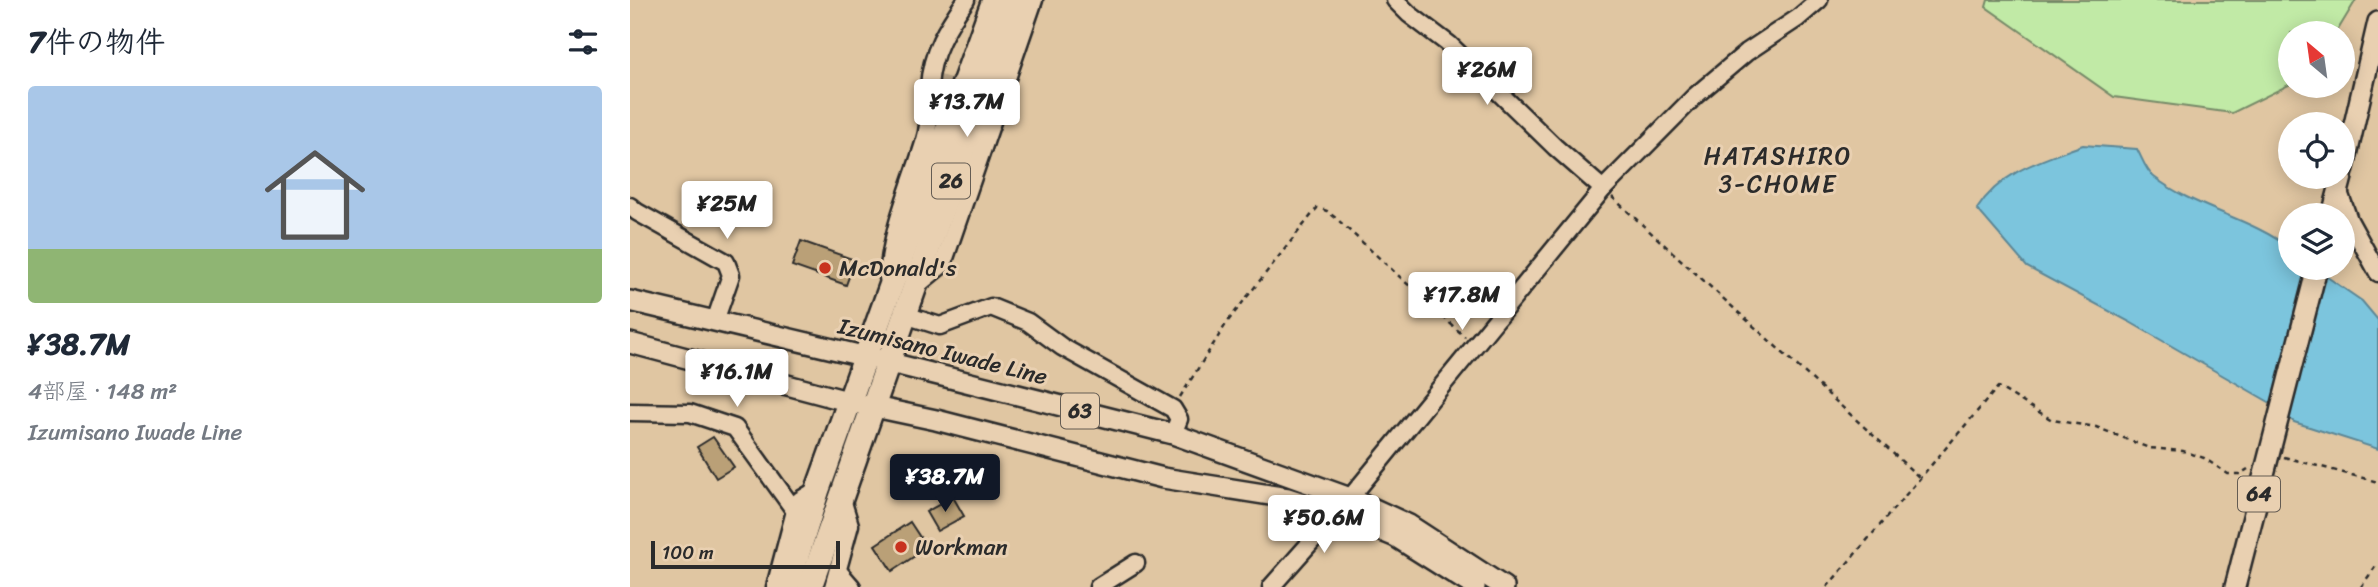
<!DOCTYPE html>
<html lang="ja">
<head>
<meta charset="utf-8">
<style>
  body { margin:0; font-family:Sriracha,"Klee One",sans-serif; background:#f6f6f7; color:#1f2937; height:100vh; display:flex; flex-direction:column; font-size:26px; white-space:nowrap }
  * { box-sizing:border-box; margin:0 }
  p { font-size:23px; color:#747a83 }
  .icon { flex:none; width:38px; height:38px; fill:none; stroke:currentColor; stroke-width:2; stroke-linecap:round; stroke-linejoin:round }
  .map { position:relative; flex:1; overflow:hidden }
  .sheet { display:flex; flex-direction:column; background:#fff; width:630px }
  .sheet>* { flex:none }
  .needle { width:46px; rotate:331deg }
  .tools { position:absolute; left:1648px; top:21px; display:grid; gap:14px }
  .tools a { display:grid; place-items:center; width:77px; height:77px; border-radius:50%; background:#fff; box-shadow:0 4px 18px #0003; font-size:35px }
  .scale { position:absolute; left:21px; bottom:18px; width:189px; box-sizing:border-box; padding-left:7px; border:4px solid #2b2b2b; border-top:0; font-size:19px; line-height:24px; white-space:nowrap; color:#2b2b2b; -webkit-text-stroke:5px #e9d0b1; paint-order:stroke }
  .price { position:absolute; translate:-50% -60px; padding:0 16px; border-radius:7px; background:#fff; color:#222; font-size:23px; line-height:46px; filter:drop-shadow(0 2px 4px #0008) }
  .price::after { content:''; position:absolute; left:50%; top:42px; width:21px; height:16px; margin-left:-10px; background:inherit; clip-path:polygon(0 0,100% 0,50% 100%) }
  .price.active { background:#111827; color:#fff }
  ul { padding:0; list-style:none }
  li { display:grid; align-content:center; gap:14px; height:371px; padding:0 28px }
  li span { display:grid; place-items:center; height:217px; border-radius:7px; color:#555 }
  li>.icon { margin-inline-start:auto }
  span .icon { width:126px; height:126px; fill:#fffc; stroke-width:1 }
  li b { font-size:30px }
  h2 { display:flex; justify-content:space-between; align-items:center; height:84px; padding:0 28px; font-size:30px }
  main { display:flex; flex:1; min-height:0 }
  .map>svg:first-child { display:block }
</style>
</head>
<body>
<main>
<section class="sheet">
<h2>7件の物件<svg class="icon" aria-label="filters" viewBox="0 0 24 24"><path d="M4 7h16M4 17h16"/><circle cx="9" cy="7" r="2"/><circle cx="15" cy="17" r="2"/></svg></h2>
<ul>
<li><span style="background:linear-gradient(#a9c7e8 75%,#8fb573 0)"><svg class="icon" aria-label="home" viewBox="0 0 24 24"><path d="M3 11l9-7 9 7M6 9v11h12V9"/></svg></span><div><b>¥38.7M</b><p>4部屋 · 148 m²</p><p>Izumisano Iwade Line</p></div></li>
</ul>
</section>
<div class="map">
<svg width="1748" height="587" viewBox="0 0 1748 587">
  <rect width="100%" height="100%" fill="#e0c6a2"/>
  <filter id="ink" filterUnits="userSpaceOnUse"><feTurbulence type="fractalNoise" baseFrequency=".0143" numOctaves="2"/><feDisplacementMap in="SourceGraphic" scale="14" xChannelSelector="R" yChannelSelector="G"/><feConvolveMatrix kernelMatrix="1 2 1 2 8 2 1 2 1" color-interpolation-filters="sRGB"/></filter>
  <g filter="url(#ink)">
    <path fill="#c1eaa6" stroke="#768a68" stroke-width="2" d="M 1358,0 L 1726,0 L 1706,33 L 1661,33 L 1661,84 L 1602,113 L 1484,97 L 1356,7 Z"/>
    <path fill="#7cc5dd" stroke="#5c8796" stroke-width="2" d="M 1453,145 L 1507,149 C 1512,158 1516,171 1524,177 C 1565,209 1620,217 1661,249 L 1661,268 L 1684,268 L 1732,301 L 1748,320 L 1748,449 L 1664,422 L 1639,402 L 1498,321 L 1397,267 L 1347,209 C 1372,170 1413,160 1453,145 Z"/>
    <g fill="#baa077" stroke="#2b2b2b" stroke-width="2">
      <path d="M 171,241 L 225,260 L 216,285 L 162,266 Z"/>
      <path d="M 83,437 L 104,467 L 86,478 L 67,447 Z"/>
      <path d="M 323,497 L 334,516 L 307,531 L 296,512 Z"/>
      <path d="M 280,522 L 297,548 L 262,571 L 245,545 Z"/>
    </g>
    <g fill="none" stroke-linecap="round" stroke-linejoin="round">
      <path stroke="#bca78a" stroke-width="16" stroke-dasharray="16 8" stroke-linecap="butt" d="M 306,82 L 341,93"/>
      <defs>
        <g id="minor">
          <path d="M 765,0 L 779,14 L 820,45 L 925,147 L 973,189"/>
          <path d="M 1709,192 L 1719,220 L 1748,273"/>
          <path d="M 0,206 L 7,212 L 96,262 L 101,275 L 85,321"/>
          <path d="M 258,278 C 261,229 281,186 295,140 C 301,122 298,105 299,87 C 301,52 317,27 336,0"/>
          <path d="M 285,287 L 313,264 L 404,0"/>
          <path d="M 275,315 L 310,326 L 361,307 L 398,322 L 432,347 L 543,409 L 549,419 L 543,434"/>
          <path d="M 0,412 L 60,413 L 105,428 L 165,511 L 170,500 L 188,489"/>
          <path d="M 209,572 L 222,587"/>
          <path d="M 145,587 L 165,511"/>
          <path d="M 203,587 L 220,525 L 212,499"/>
          <path d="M 468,587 L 506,563"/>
          <path d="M 641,587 L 720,498 L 973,189 L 1065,96 L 1117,52 L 1168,18 L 1189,0"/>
        </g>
        <g id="major">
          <path d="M 1713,172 L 1748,22"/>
          <path d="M 1702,215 L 1712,177"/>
          <path d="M 0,301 L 237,357 L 543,434 L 720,498 L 779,525 L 874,587"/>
          <path d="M 0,343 L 221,402 L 306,420 L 533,478 L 658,498 L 717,517 L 766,537 L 845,587"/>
          <path d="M 1605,587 L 1687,268"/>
        </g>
        <g id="highway">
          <path d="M 157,587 L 188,489 L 364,0"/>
          <path d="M 180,587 L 385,0"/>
        </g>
      </defs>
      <use href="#minor" stroke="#2b2b2b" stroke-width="21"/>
      <use href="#major" stroke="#2b2b2b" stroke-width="24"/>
      <use href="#highway" stroke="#2b2b2b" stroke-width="28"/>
      <g stroke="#2b2b2b" stroke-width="2.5" stroke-dasharray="5 5" stroke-linecap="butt">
        <path d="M 982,197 L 1290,478"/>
        <path d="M 550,397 L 598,321 L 687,208 L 697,211 L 707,219 L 835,337"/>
        <path d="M 1654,457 L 1748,482"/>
        <path d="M 1197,587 L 1368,387 L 1422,420 L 1466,427 L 1519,448 L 1553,451 L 1574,458 L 1598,474 L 1610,474 L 1618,469"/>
        <path d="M 1731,587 L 1748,563"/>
      </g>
      <use href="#minor" stroke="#e9d0b1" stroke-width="16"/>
      <use href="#major" stroke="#e9d0b1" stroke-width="19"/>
      <use href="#highway" stroke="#e9d0b1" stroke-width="23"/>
    </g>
  </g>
  <g fill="#c8321e" stroke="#e9d0b1" stroke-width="2.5">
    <circle cx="195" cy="268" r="7"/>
    <circle cx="271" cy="547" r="7"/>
  </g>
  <g text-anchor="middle" stroke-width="6" stroke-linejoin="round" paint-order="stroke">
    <g fill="#e9d0b1" stroke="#645c53" stroke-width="2">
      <rect x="302" y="163.5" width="38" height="35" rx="5"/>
      <rect x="431" y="393.5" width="38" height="35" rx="5"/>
      <rect x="1608" y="476.5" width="42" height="35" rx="5"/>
    </g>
    <g font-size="21" font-weight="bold" fill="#2b2b2b">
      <text x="321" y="188">26</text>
      <text x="450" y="418">63</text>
      <text x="1629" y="501">64</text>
    </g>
    <g font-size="23" fill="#2b2b2b" stroke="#e9d0b1" text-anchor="start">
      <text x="209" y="276">McDonald's</text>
      <text x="285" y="555">Workman</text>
    </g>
    <g font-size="23" fill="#2b2b2b" stroke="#e9d0b1">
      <text transform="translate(313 351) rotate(14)" y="8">Izumisano Iwade Line</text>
    </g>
    <g font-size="24" letter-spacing="2" fill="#2b2b2b" stroke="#e9d0b1">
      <text x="1148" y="164">HATASHIRO<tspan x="1148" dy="28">3-CHOME</tspan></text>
    </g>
  </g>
</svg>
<div class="tools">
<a><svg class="needle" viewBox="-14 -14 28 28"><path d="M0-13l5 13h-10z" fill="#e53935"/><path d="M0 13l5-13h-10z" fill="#747a83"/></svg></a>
<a><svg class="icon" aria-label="locate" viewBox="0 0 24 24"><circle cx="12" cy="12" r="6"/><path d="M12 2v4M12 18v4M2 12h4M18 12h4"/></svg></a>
<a><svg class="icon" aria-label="layers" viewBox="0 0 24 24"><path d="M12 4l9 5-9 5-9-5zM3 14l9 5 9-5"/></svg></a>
</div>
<div class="scale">100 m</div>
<b class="price" style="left:857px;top:107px">¥26M</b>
<b class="price" style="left:337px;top:139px">¥13.7M</b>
<b class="price" style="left:97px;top:241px">¥25M</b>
<b class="price" style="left:832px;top:332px">¥17.8M</b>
<b class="price" style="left:107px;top:409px">¥16.1M</b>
<b class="price active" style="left:315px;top:514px">¥38.7M</b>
<b class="price" style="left:694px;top:555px">¥50.6M</b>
</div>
</main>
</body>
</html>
